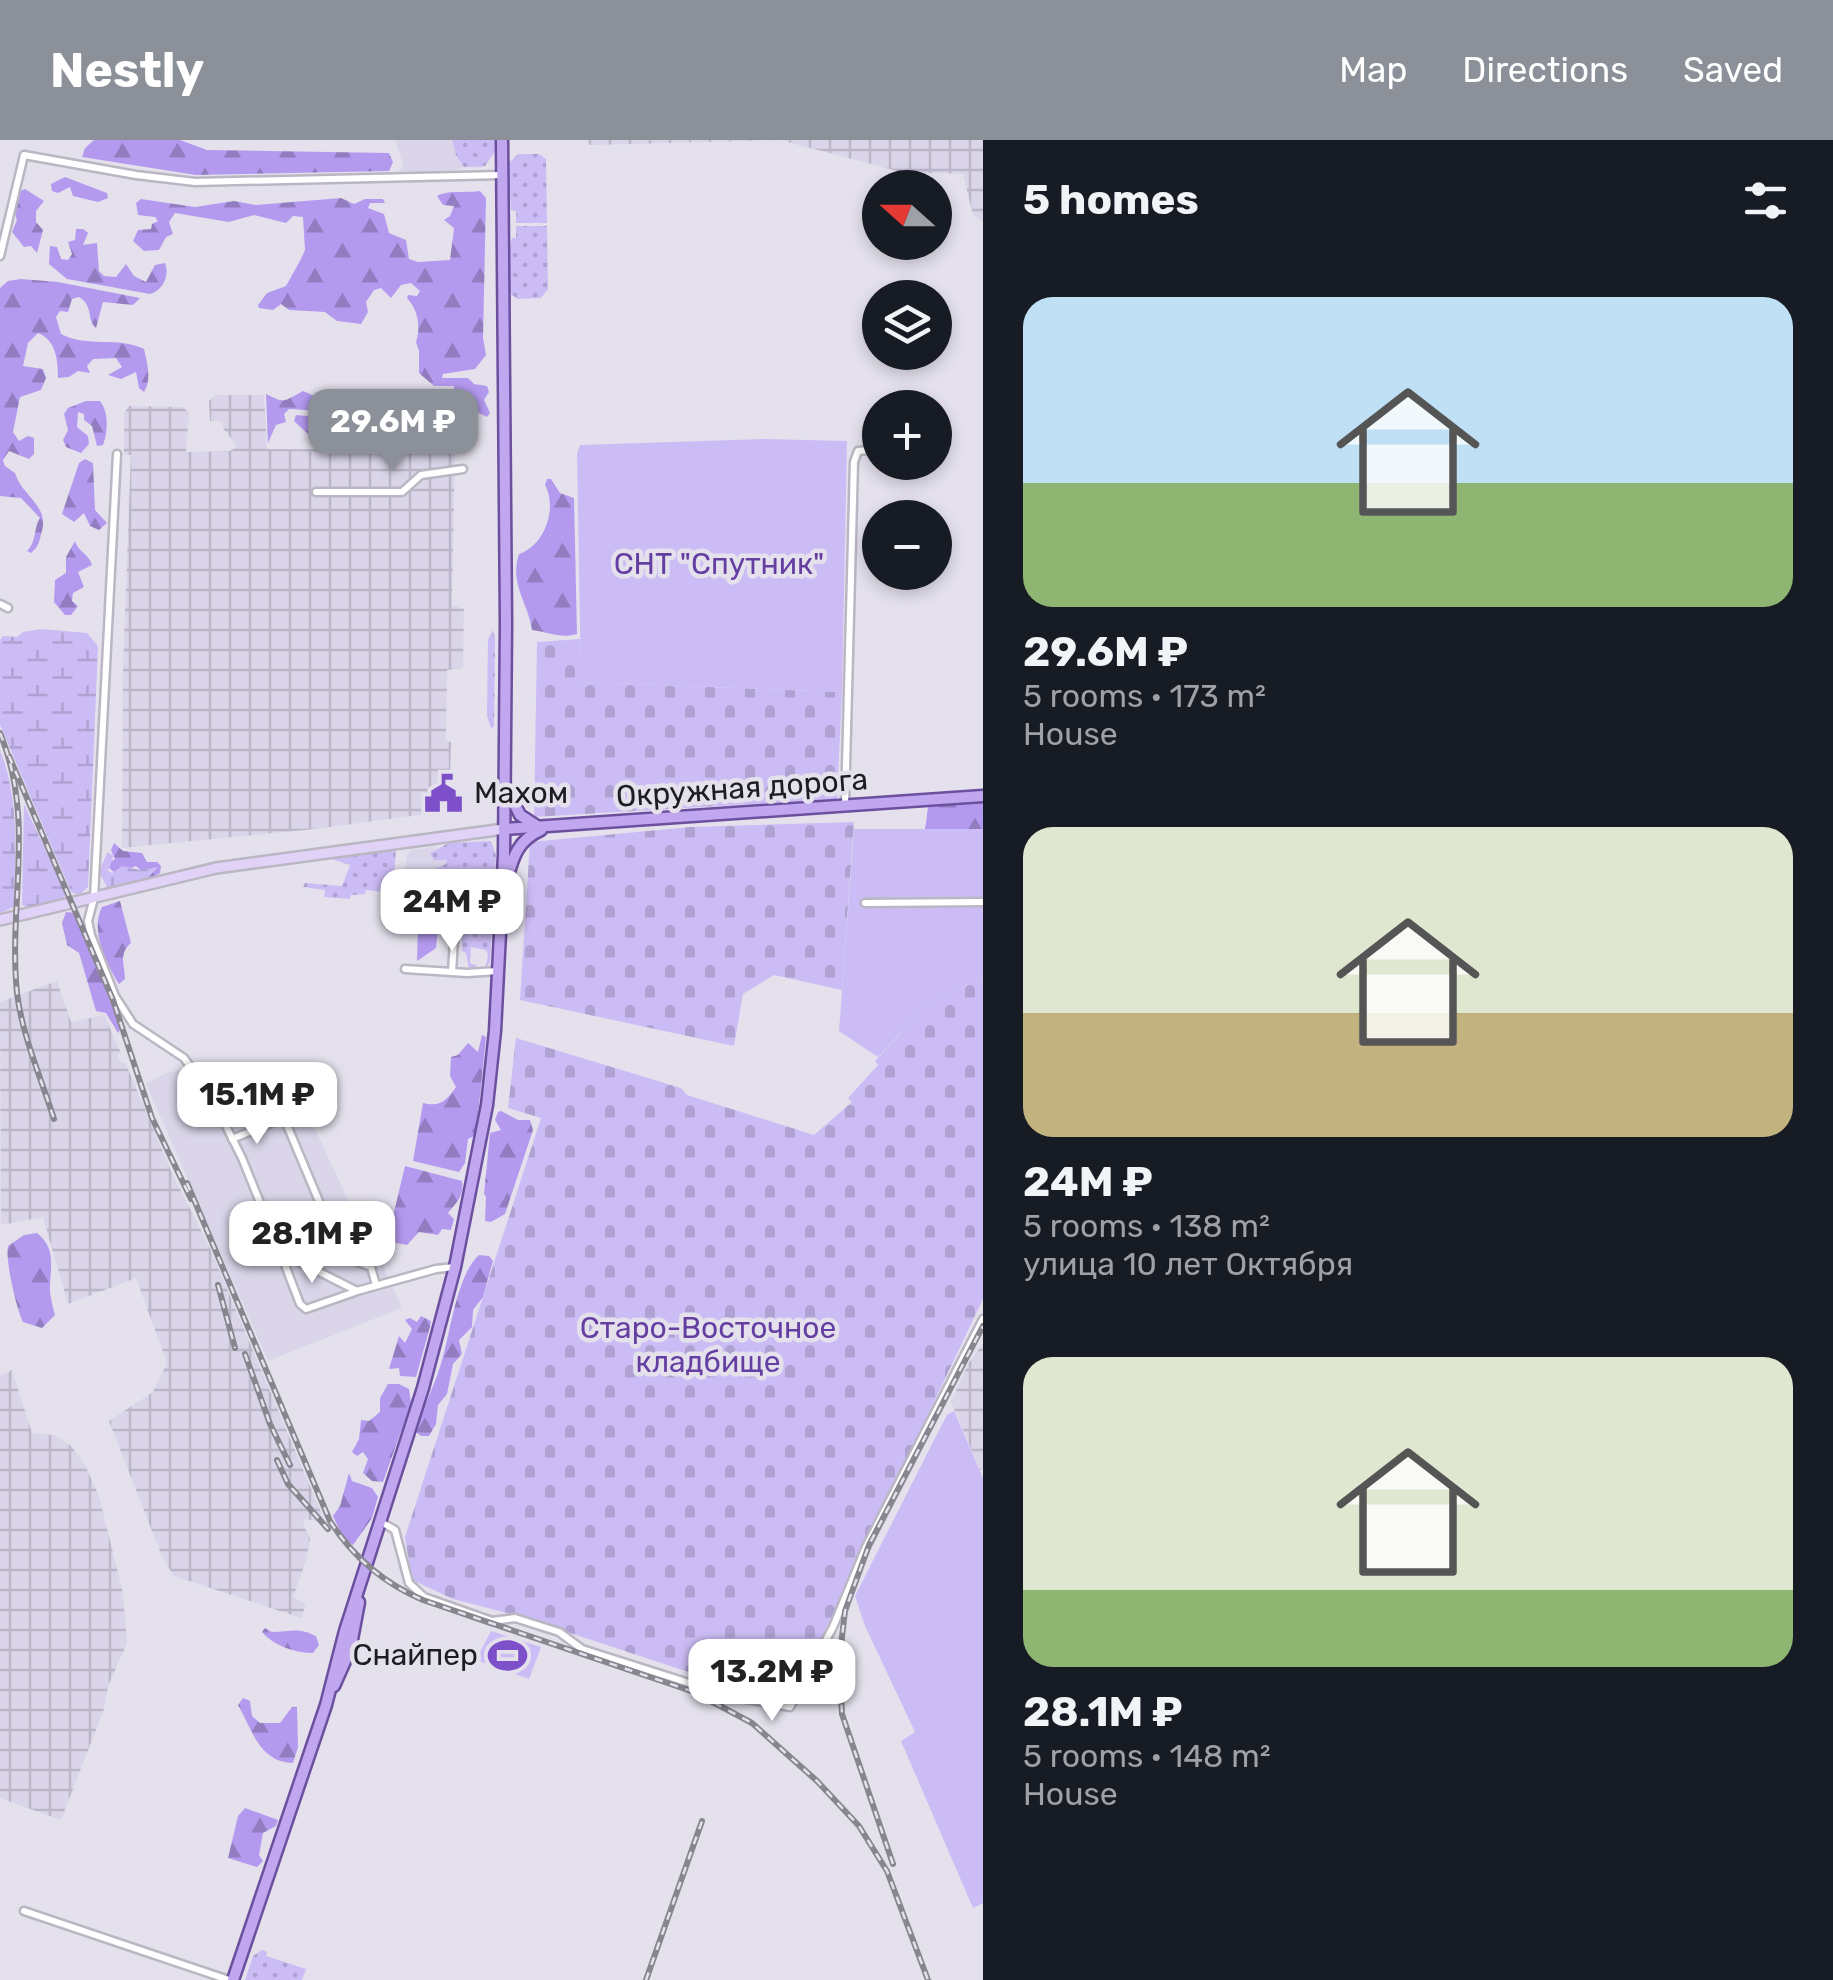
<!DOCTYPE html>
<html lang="en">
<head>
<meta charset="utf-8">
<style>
  body { margin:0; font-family:Rubik,sans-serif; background:#242831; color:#f1f3f6; height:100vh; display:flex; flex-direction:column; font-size:38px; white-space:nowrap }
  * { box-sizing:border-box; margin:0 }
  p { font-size:32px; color:#9ea1a6 }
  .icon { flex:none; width:55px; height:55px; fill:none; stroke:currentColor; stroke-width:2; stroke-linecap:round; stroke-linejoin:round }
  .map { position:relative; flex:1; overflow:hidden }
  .details { display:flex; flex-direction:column; background:#171b24; width:850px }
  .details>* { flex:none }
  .needle { width:65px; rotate:291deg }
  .fabs { position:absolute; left:862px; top:30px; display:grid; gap:20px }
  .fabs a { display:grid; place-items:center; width:90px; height:90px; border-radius:50%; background:#171b24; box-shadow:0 5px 15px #0003; font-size:50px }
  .price { position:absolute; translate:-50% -85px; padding:0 22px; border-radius:20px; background:#fff; color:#222; font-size:32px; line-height:65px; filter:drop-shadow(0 2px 5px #0008) }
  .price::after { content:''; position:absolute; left:50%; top:60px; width:30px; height:22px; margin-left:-15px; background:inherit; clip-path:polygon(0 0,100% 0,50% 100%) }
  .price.active { background:#8c9099; color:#fff }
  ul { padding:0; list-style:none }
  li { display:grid; align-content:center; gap:20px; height:530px; padding:0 40px }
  li span { display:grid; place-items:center; height:310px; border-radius:30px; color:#555 }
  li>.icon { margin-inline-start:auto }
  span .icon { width:180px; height:180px; fill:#fffc; stroke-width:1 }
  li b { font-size:42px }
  h2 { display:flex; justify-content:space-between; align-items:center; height:120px; padding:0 40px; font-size:42px }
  header { display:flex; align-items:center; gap:60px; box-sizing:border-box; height:140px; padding:0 50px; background:#8c9099; color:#fff }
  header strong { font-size:48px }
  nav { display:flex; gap:55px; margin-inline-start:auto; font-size:35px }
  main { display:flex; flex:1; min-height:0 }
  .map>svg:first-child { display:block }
</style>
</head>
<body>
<header>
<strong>Nestly</strong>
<nav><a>Map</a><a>Directions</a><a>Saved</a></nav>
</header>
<main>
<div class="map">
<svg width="983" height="1840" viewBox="0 0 983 1840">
  <defs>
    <pattern id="industrial-grid" width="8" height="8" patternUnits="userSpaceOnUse" patternTransform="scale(2.5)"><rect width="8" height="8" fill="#dad5e9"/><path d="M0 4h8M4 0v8" fill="none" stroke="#bbb6c8"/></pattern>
    <pattern id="grass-dots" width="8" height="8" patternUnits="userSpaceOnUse" patternTransform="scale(2.5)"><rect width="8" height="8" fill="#ccbcf5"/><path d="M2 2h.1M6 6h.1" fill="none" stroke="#afa1d2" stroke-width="1.8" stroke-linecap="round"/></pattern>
    <pattern id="forest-firs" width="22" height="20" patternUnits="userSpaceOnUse" patternTransform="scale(2.5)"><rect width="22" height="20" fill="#b49aef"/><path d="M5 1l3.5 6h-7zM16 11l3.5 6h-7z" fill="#927dc1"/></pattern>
    <pattern id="wetland-marsh" width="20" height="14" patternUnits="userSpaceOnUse" patternTransform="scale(2.5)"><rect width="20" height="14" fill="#ccbcf5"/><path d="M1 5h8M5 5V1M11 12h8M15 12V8" fill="none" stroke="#afa1d2"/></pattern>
    <pattern id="cemetery-stones" width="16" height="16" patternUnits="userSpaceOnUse" patternTransform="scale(2.5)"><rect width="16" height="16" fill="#ccbcf5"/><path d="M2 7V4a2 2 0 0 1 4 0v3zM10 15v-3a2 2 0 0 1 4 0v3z" fill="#afa1d2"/></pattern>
  </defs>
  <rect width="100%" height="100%" fill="#e4e1ed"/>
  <g fill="#dad5e9">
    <path d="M 395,0 L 497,0 L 497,8 L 485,26 L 480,28 L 464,27 L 444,34 L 397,35 L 403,25 Z"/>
    <path d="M 439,706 L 432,711 L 447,720 L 447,724 L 440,754 L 410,754 L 409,751 L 403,751 L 407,715 L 411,710 Z"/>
    <path d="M 205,925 L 289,933 L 363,1092 L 371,1098 L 402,1168 L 268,1221 L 146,944 L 166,933 Z"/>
  </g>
  <g fill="url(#industrial-grid)">
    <path d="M 586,0 L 983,0 L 983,82 L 973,75 L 963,34 L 901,32 L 780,0 L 590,5 Z"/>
    <path d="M 215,255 L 264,255 L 267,309 L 455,310 L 452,465 L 464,469 L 463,528 L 447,530 L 446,601 L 451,602 L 449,671 L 315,689 L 122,708 L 123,525 L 131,315 L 124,315 L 124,273 L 129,266 L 183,267 L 189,273 L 186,312 L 230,311 L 237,306 L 223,288 L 223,282 L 210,281 L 209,261 Z"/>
    <path d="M 57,841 L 71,882 L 104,875 L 121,913 L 117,915 L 121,923 L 125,922 L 172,1033 L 210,1108 L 323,1377 L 317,1381 L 306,1379 L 303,1384 L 310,1398 L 306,1421 L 293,1457 L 306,1464 L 301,1478 L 174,1436 L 163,1419 L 109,1281 L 153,1252 L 167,1223 L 136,1138 L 68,1164 L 43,1077 L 1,1085 L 0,862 Z"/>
    <path d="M 983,1203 L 983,1329 L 980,1330 L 951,1262 L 968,1224 Z"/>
    <path d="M 12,1230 L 32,1293 L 55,1295 L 71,1306 L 84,1323 L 99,1356 L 123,1453 L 127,1503 L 108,1546 L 104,1569 L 61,1680 L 0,1658 L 0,1236 Z"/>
  </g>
  <g fill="url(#grass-dots)">
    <path d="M 452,0 L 497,0 L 497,8 L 485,26 L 464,27 L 456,15 Z"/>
    <path d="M 518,14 L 539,14 L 546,19 L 547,83 L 516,83 L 516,71 L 511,70 L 508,24 Z"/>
    <path d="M 516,86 L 547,86 L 548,149 L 541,158 L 518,159 L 510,154 L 508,111 L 512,98 L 516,98 Z"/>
    <path d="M 493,490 L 495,499 L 494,587 L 491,588 L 487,576 L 488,499 Z"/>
    <path d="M 491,701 L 496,715 L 490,823 L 486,827 L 488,814 L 486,810 L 471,807 L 470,823 L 478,826 L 469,828 L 466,813 L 462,811 L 462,793 L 489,794 L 483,776 L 478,776 L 478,785 L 460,786 L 461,767 L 453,758 L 403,757 L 403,751 L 440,754 L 443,743 L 431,743 L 432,730 L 446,724 L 447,720 L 434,720 L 430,713 L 449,703 Z"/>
    <path d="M 396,709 L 393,753 L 366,750 L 365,754 L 351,755 L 350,759 L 324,757 L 325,750 L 303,747 L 305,743 L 342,746 L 350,725 L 332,719 Z"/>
    <path d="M 262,1810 L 267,1812 L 266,1816 L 306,1829 L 302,1840 L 245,1840 L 253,1816 Z"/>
  </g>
  <g fill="url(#forest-firs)">
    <path d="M 94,0 L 180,0 L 207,10 L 389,13 L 393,22 L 389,31 L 196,35 L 82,17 L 85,8 Z"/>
    <path d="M 65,37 L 107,53 L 108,58 L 98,62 L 73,56 L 70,47 L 58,53 L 52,51 L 51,44 Z"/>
    <path d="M 25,49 L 44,61 L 36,71 L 36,82 L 43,90 L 37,113 L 31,106 L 24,107 L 12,92 L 17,80 C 13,69 12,53 25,49 Z"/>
    <path d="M 480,51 L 486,58 L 483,198 L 486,215 L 475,229 L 443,234 L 442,238 L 468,238 L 474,244 L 487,246 L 489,252 L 484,260 L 490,273 L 487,277 L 475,271 L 468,278 L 464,259 L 454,255 L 454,246 L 434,246 L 419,233 L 419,211 L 416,202 C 421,187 418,170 407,158 L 408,155 L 417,156 L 420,151 L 411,143 L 401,145 L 391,158 L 381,148 L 374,150 L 366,162 L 368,172 L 361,184 L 337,181 L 325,172 L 289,170 L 281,164 L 273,170 L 259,168 L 258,165 L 267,153 L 286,146 L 301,119 L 305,110 L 303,77 L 293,76 L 286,83 L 254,75 L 229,82 L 175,73 L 169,82 L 173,94 L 166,97 L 159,110 L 144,111 L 133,101 L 138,90 L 151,89 L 152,84 L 158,81 L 155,77 L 138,75 L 136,63 L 141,59 L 195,67 L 234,61 L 256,65 L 341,58 L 354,64 L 365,59 L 383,59 L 385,63 L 370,63 L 368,68 L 384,74 L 389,93 L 406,100 L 409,119 L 418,122 L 450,120 L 454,88 L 444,80 L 450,76 L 454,66 L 443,65 L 437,56 C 446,50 468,53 480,51 Z"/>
    <path d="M 76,89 L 83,89 L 88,93 L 83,105 L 97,103 L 99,131 L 104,136 L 116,137 L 126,124 L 134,136 L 146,142 L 155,125 L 165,123 C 170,135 163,151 150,154 L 67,139 L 49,124 L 50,106 L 57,107 L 61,119 L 68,120 L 72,114 L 68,102 L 75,100 Z"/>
    <path d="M 21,139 L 58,142 L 140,158 L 133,165 L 103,162 L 96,188 C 86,179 94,166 79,157 L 72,159 L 68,172 L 60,171 L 56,177 L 61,194 C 88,208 117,196 144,209 C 147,222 152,240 144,252 L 139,248 L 136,232 L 121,239 L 108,235 L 122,227 L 116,218 L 93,219 L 87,226 L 90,233 L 78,231 L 69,237 L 58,238 C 58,220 56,200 38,193 L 28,203 L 23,226 L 43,229 L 46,238 L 41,250 L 20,257 L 13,292 L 19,301 L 28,296 L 34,298 L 34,314 L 29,319 L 9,311 L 3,320 L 5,326 L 15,333 C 21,355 49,365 42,391 C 39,402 39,406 31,413 L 27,411 C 37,402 33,389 40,378 L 21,358 L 0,356 L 0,148 L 8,141 Z"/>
    <path d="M 303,251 L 333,264 L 338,273 L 344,271 L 349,252 L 363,263 L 377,262 L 395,269 L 398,279 C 383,286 367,297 353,283 L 344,287 L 322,284 L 309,295 L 294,281 L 296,275 L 319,277 L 325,274 L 324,271 L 289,269 L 284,274 L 286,282 L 276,285 L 268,303 L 266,254 C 285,263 281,263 303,251 Z"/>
    <path d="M 86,261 L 100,261 C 109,272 108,293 103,305 L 97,306 L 92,286 L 84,280 L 84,274 L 78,272 L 77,287 L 88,296 L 89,304 L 81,313 L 66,307 L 63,300 L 68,290 L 64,274 L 68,268 Z"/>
    <path d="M 335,296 L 389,299 L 416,309 L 331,309 L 330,301 Z"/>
    <path d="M 85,319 L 93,323 L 95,370 L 107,383 L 99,390 L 90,386 L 84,373 L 74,382 L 62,374 L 79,323 Z"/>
    <path d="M 547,339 L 551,339 L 560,353 L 574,358 L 577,494 C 560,499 549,492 532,490 C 528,462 509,444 519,414 C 544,406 558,369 545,345 Z"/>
    <path d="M 75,401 C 78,412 89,414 92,425 L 78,432 L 84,447 L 73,453 L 72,461 L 78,466 L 71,475 L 65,475 L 54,462 L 55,440 L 66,433 L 66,417 Z"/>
    <path d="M 983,661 L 983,689 L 925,690 L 928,667 Z"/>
    <path d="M 114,703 L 123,711 L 142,713 L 147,722 L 157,722 L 161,726 L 160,733 L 150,739 L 136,726 L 116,734 L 106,725 L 115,719 L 111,710 Z"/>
    <path d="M 120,761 L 131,803 C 118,814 125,825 125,839 L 119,844 C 106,823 90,790 102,767 Z"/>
    <path d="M 420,764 L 448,768 L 449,775 L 438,787 L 436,808 L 417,821 L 418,785 L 414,770 Z"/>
    <path d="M 66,772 L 75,773 L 121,888 L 118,893 L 106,873 L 96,871 L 79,813 L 67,805 L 62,783 Z"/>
    <path d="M 482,895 L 486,897 L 476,995 L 468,999 L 465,1023 L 459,1032 L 413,1021 L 423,963 C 441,967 446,961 456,947 L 450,936 L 451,917 L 458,915 L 468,903 L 478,912 Z"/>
    <path d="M 501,971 L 518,980 L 530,980 L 533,990 L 505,1074 L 491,1082 L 485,1081 L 486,1057 L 484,1054 L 490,993 L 501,990 L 495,980 L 498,972 Z"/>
    <path d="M 405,1026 L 462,1041 C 464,1057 456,1063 448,1073 L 454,1079 L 451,1090 L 442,1089 L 438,1095 L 419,1092 L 407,1105 L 387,1101 Z"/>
    <path d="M 37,1093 C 57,1109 50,1128 50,1149 C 50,1157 53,1167 55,1175 L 42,1188 L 23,1182 C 16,1167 5,1120 8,1106 L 24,1095 Z"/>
    <path d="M 479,1115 L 489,1116 L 493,1121 L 483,1157 L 473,1170 L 472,1187 L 459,1200 L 462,1214 L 453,1224 L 447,1254 L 438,1265 L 436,1284 L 429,1296 L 421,1296 L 416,1292 C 422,1271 431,1252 438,1233 C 450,1201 455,1136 479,1115 Z"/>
    <path d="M 421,1176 L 431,1181 L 430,1187 L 416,1237 L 400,1236 L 399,1228 L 389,1229 L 399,1196 L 405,1203 L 412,1189 L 405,1180 L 410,1178 L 417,1182 Z"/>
    <path d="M 388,1244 L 399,1244 L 409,1249 L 411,1263 L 383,1342 L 372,1341 L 363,1333 L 368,1319 L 363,1312 L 357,1316 L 352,1312 L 359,1299 L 361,1280 L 369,1281 L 380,1272 L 380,1258 Z"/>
    <path d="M 349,1333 L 352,1341 L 372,1348 L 378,1357 L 372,1378 L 353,1405 L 344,1399 L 333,1376 L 340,1366 Z"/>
    <path d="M 265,1488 L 272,1492 C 291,1492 296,1487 316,1496 L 319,1505 L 313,1513 C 295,1513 274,1506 262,1492 Z"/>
    <path d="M 243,1558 L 250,1561 L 252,1576 L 260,1583 L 280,1583 L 292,1567 L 297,1567 L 298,1607 L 293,1623 C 259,1622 252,1589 238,1565 Z"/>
    <path d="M 245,1668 L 278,1680 L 276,1686 L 263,1693 L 259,1715 L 263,1721 L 257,1727 L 228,1718 L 238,1676 Z"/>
  </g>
  <g fill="url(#wetland-marsh)">
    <path d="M 41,489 L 87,493 L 98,506 L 88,747 L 79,755 L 71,752 L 0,585 L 0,500 L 3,496 L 17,497 L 23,492 Z"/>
    <path d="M 0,610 C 20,661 15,712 14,767 L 0,773 Z"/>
    <path d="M 24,664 L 66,754 L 61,762 L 27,769 L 22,764 Z"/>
    <path d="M 107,713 L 114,715 L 108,731 L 112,733 L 122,726 L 140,730 L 158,727 L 147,739 L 107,747 L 99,732 Z"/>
  </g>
  <g fill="url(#cemetery-stones)">
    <path d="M 580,499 L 582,542 L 842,552 L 837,659 L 534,677 L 537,502 Z"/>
    <path d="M 854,682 L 842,850 L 774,835 L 743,854 L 734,906 L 520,860 L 530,702 L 691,687 Z"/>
    <path d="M 983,837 L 983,1159 L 793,1558 L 780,1562 L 515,1475 L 453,1459 L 412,1440 L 405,1397 L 541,978 L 508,968 L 516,898 L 681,948 L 687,955 L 814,995 L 852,962 L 848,958 L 878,925 L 875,921 L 928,864 Z"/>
  </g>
  <g fill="#ccbcf5">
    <path d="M 765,299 L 847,301 L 842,552 L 581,542 L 577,313 L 580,305 Z"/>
    <path d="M 854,689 L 983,689 L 983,837 L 928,864 L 878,917 L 839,891 Z"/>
    <path d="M 954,1271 L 983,1338 L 983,1763 L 973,1768 L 901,1601 L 915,1592 L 865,1486 L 855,1456 L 934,1300 L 947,1275 Z"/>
    <path d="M 491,1491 L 541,1507 L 529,1539 L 476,1520 Z"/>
  </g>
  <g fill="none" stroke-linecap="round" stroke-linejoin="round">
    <defs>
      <g id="street">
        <path d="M 0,116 L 24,15 L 136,35 L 195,42 L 502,35"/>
        <path d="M 117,314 L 94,758 L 88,781 L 91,795 L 115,856 L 133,884 L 184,918 L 209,952 L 242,1018 L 280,1112 L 357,1151 L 436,1129 L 455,1127"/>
        <path d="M 316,352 L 402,352 L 421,335 L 463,329"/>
        <path d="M 0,464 L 8,468"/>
        <path d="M 845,665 L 854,322 L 858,311 L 880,309"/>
        <path d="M 406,760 L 447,760 L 456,767 L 452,832"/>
        <path d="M 865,763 L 983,762"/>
        <path d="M 405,829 L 467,833 L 498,831"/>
        <path d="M 232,999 L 284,978 L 342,1116 L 371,1127 L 376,1145"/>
        <path d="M 280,1112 L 300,1164 L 306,1169 L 355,1152"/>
        <path d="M 381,1382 L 395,1390 L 409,1443 L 424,1457 L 492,1481 L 515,1478 L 559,1492 L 582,1509 L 730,1556 L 790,1567 L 833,1487 L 866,1407 L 983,1179"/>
        <path d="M 24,1771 L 229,1840"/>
      </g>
      <path id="secondary" d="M 0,780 L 216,728 L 504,689"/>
      <g id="primary">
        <path d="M 508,651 L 520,675 L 537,686"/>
        <path d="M 504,689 L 983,656"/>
        <path d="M 507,739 C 513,717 518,700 541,690"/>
        <path d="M 334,1546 L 350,1510 L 359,1462"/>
        <path d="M 233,1840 L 326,1565 L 345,1491 L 423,1248 L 455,1127 L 487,965 L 495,891 L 504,715 L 506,483 L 502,0"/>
      </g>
    </defs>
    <use href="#street" stroke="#bab7c3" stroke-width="11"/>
    <use href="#secondary" stroke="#bab7c3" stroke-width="14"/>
    <use href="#primary" stroke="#6c509f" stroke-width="15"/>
    <use href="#street" stroke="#fff" stroke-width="6"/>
    <use href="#secondary" stroke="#e0d3f7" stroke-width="9"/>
    <use href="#primary" stroke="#c1a7ef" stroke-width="10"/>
    <defs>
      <g id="rail">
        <path d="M 0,593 C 36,681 8,763 17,853 C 22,895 41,938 54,979"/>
        <path d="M 9,616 L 113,860 L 152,978 L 191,1059"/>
        <path d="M 187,1043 L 330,1381 C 353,1417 383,1443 423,1460 L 694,1552 L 752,1583 L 817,1641 L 859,1686 L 887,1731 L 928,1840"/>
        <path d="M 218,1145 L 235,1208"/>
        <path d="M 245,1214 L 270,1284 L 290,1325"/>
        <path d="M 277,1320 L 288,1344 L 328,1389"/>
        <path d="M 893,1724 L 842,1574 L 839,1523 L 845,1471 L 869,1405 L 983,1186"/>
        <path d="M 646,1840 L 702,1681"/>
      </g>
    </defs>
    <use href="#rail" stroke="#87858d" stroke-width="6"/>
    <use href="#rail" stroke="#e4e1ed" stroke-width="2.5" stroke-dasharray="8" stroke-linecap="butt"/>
  </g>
  <defs>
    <symbol id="civic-bare" viewBox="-9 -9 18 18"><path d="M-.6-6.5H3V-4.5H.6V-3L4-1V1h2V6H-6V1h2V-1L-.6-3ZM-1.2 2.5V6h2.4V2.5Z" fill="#7d4fc8" stroke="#e4e1ed" stroke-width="2.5" paint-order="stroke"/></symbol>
    <symbol id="stadium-bare" viewBox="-9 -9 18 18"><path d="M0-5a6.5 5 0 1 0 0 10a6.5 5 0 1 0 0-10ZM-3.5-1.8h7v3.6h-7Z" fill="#7d4fc8" stroke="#e4e1ed" stroke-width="2.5" paint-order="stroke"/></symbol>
  </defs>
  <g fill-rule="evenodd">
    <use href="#civic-bare" x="416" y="626" width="55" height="55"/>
    <use href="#stadium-bare" x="480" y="1488" width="55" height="55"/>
  </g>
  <g text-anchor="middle" stroke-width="9" stroke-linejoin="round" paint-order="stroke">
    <g font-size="30" fill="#643ea1" stroke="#e4e1ed">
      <text x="719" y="434">СНТ "Спутник"</text>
      <text x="708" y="1198">Старо-Восточное<tspan x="708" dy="34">кладбище</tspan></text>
    </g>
    <g font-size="30" fill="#1d1c20" stroke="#e4e1ed">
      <text transform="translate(742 648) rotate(-4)" y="10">Окружная дорога</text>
    </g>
    <g font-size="30" fill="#1d1c20" stroke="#e4e1ed" text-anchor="start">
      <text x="474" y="663">Махом</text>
      <text x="478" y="1525" text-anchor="end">Снайпер</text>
    </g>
  </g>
</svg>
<div class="fabs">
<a><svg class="needle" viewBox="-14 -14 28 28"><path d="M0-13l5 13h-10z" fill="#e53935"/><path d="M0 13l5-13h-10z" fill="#9ea1a6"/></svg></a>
<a><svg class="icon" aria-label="layers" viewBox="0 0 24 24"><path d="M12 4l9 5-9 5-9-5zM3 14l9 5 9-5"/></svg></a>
<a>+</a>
<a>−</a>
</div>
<b class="price active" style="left:393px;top:334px">29.6M ₽</b>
<b class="price" style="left:452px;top:814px">24M ₽</b>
<b class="price" style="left:257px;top:1007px">15.1M ₽</b>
<b class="price" style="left:312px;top:1146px">28.1M ₽</b>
<b class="price" style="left:772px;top:1584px">13.2M ₽</b>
</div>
<section class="details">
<h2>5 homes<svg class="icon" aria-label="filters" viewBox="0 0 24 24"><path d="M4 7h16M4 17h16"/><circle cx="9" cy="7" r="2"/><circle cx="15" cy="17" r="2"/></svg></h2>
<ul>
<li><span style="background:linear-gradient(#bfe0f5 60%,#8fb573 0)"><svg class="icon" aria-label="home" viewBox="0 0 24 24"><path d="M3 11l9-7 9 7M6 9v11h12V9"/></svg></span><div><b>29.6M ₽</b><p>5 rooms · 173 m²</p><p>House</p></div></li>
<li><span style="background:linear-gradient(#dfe7d0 60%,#c2b280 0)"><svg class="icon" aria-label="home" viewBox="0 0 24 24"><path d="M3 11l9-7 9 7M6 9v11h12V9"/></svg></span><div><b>24M ₽</b><p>5 rooms · 138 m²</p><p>улица 10 лет Октября</p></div></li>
<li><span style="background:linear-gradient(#dfe7d0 75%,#8fb573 0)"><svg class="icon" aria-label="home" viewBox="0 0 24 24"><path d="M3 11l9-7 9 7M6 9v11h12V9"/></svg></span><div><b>28.1M ₽</b><p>5 rooms · 148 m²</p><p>House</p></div></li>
</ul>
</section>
</main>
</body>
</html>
